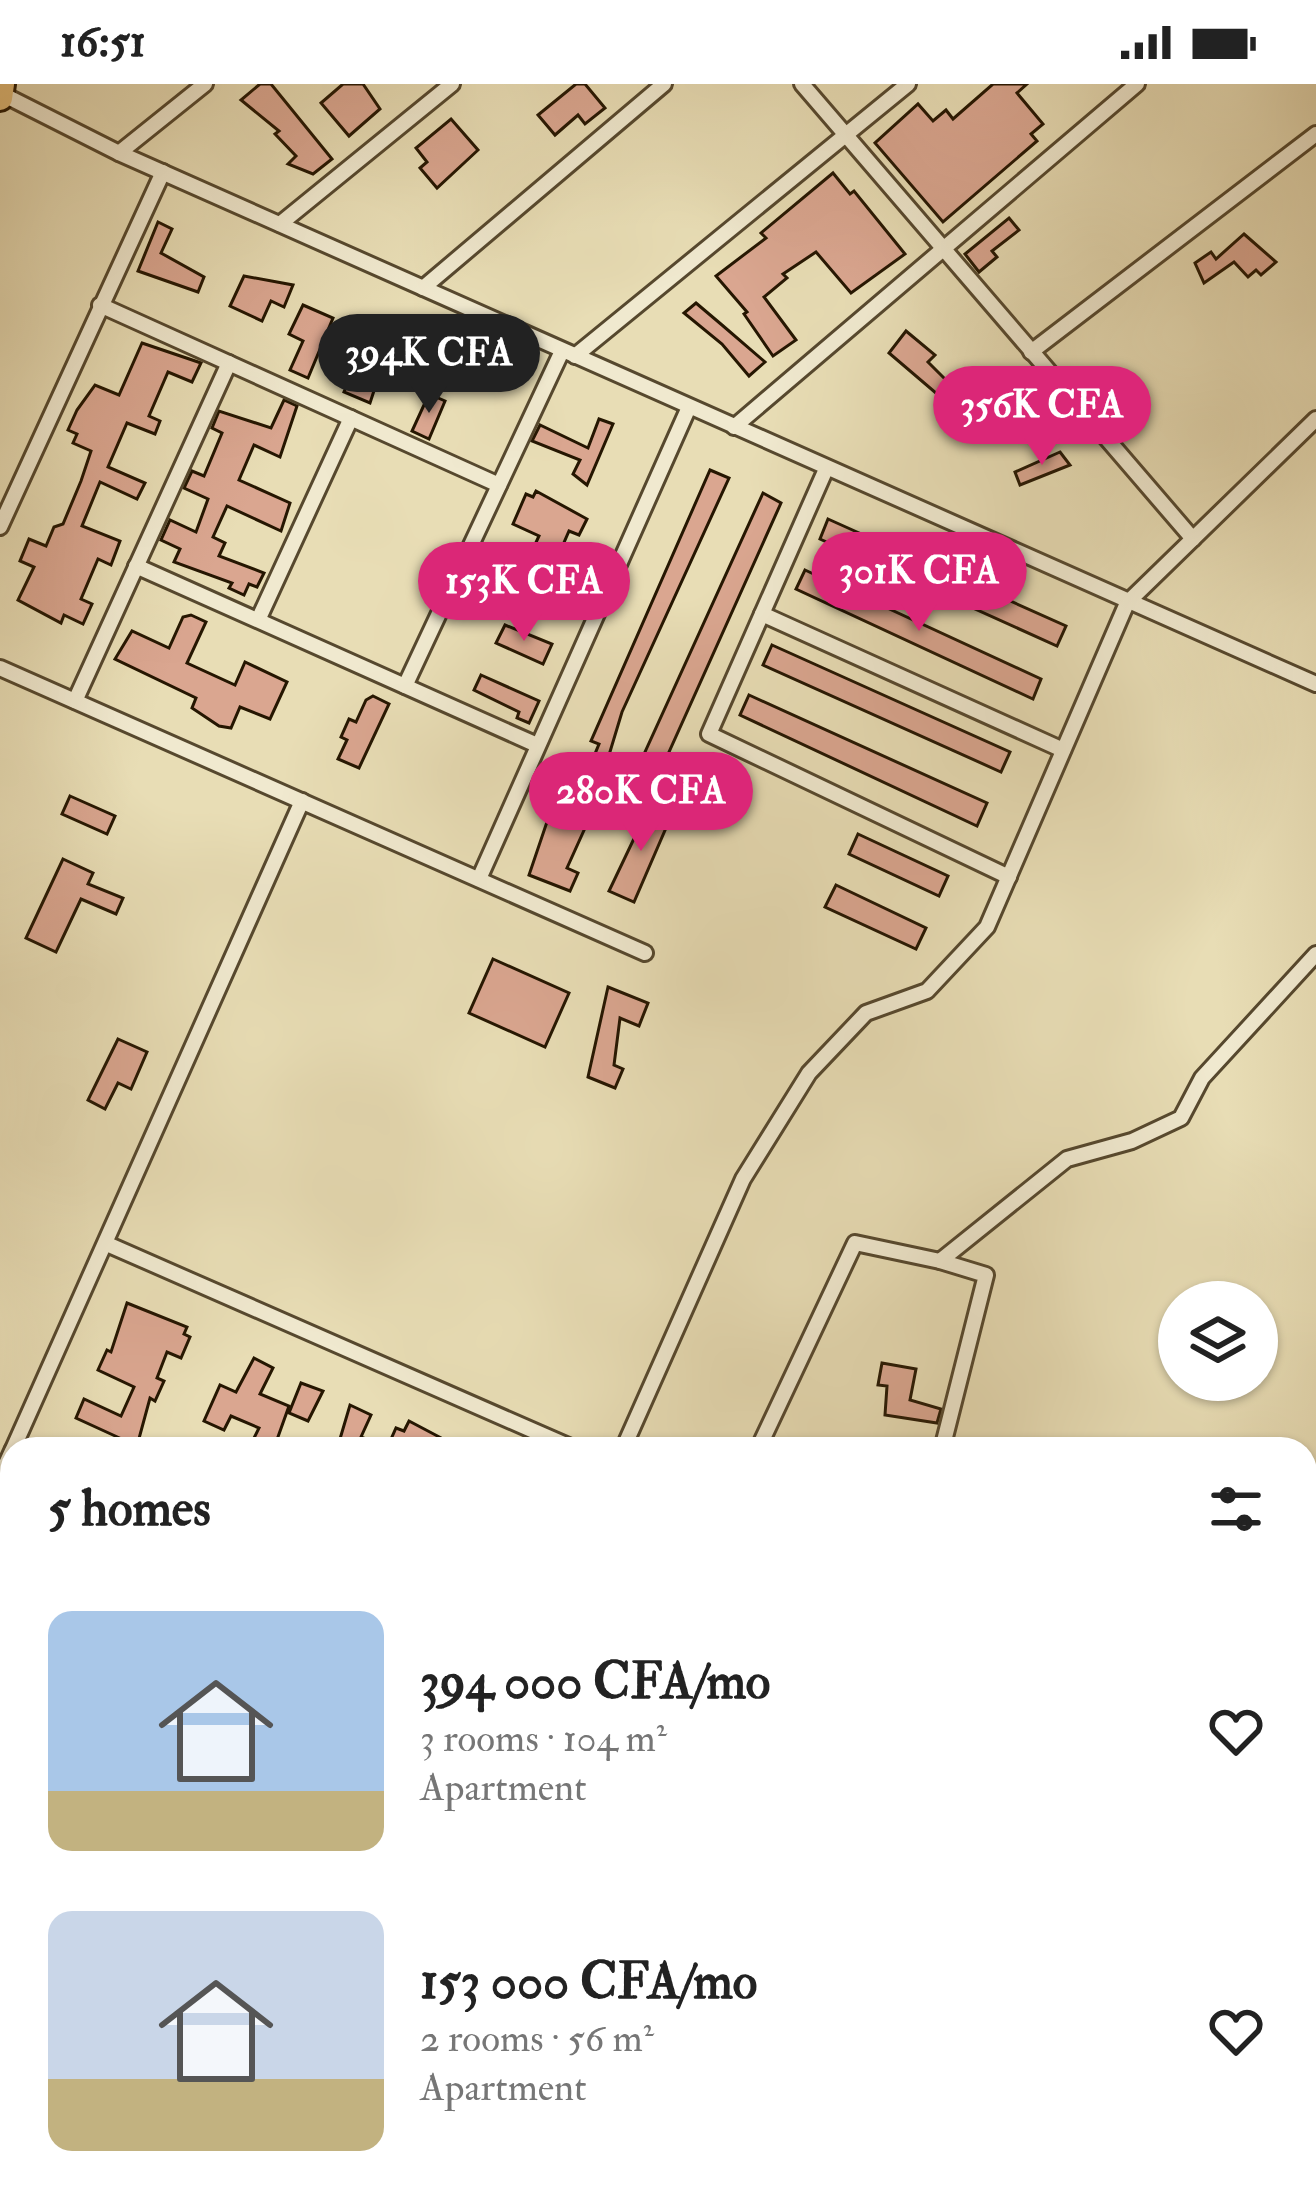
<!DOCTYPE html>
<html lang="en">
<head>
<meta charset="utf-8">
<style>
  body { margin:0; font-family:"IM FELL Double Pica",serif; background:#f2f2f2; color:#222; height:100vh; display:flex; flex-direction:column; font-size:45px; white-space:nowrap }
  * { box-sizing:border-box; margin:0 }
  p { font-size:39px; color:#767676 }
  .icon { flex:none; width:66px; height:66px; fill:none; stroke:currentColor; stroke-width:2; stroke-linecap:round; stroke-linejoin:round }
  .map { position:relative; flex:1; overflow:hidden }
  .panel { position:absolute; left:0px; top:1353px; width:1317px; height:768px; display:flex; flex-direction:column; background:#fff; border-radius:36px 36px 0 0; box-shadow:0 3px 9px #0004 }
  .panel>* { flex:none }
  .buttons { position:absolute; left:1158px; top:1197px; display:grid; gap:24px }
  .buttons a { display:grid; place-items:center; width:120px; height:120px; border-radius:50%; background:#fff; box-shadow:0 3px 9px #0004; font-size:60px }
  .price { position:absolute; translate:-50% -102px; padding:0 27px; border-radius:42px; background:#db2777; color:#fff; font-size:39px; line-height:78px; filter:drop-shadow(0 3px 6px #0008) }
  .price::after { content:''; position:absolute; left:50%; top:72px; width:36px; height:27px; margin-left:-18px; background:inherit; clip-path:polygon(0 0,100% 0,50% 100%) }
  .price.selected { background:#222; color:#fff }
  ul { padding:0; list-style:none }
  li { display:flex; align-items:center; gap:36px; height:300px; padding:0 48px }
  li span { display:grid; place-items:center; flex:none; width:336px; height:240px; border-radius:24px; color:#555 }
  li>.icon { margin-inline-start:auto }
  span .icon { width:144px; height:144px; fill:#fffc; stroke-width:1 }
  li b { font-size:51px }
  h2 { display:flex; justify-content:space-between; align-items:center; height:144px; padding:0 48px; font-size:51px }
  .status { display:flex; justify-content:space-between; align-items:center; height:84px; padding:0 60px; background:#fff; direction:ltr }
  .status svg { height:33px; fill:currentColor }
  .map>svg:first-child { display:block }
</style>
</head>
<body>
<div class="status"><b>16:51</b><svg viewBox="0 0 49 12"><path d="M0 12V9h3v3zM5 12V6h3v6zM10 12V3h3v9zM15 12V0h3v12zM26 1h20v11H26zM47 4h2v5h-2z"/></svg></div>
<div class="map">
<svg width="1316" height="2121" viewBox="0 0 1316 2121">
  <rect width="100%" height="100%" fill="#e8ddb5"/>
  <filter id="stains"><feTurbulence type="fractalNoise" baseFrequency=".00167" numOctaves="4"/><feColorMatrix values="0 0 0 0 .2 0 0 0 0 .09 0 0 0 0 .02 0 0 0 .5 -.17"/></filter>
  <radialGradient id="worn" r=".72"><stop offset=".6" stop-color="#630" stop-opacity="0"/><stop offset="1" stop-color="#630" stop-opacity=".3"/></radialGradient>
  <g fill="#daa690" stroke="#251601" stroke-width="3">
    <path d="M 260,0 L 271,0 L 332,75 L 313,90 L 288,80 L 296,72 L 275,50 L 279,47 L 241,16 Z"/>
    <path d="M 343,0 L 363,0 L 380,25 L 349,52 L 321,19 Z"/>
    <path d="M 576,0 L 585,0 L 605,24 L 585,40 L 578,31 L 555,51 L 538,31 Z"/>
    <path d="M 993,0 L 1027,0 L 1017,9 L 1043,40 L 1031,50 L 1037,57 L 943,138 L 875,59 L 918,20 L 933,37 L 946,26 L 953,35 Z"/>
    <path d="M 451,35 L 478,66 L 437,104 L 420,84 L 427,78 L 416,64 Z"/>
    <path d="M 833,89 L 850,110 L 854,107 L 905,170 L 851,209 L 816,168 L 783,190 L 787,194 L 764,213 L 796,256 L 773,272 L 744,230 L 747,228 L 716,192 L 766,154 L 761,149 Z"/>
    <path d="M 1009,134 L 1019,146 L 992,167 L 997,173 L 979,188 L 965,170 Z"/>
    <path d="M 158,138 L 172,145 L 161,169 L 204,193 L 198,208 L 138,187 Z"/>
    <path d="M 1244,150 L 1276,178 L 1261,191 L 1256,186 L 1248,193 L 1234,178 L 1204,199 L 1195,179 L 1211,168 L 1216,175 Z"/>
    <path d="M 244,192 L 293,201 L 284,223 L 271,217 L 262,237 L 230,222 Z"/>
    <path d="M 696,219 L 722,241 L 765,278 L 749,292 L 722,260 L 684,229 Z"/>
    <path d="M 303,221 L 333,234 L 308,294 L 290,286 L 303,257 L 289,250 Z"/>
    <path d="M 906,247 L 935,271 L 928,278 L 952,302 L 962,293 L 984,319 L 971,339 L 889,269 Z"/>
    <path d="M 142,259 L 201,279 L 192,298 L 168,288 L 149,332 L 160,337 L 155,350 L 127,339 L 108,383 L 145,399 L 137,415 L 100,398 L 82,442 L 120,457 L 111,481 L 98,475 L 81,515 L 92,520 L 83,540 L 64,531 L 61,539 L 18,516 L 34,483 L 20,477 L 29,455 L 46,462 L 54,443 L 63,440 L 81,397 L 91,367 L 73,359 L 77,350 L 68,346 L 77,326 L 95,301 L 119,311 Z"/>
    <path d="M 372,270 L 384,276 L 370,319 L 344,308 L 350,294 L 359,298 Z"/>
    <path d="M 429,310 L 445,317 L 429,355 L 412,347 Z"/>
    <path d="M 284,316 L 297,322 L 280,373 L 254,361 L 239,396 L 290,419 L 281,447 L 227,422 L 213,453 L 225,459 L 219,472 L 264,489 L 257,503 L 249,500 L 244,511 L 229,504 L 232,499 L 174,478 L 180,465 L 161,456 L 170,436 L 196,448 L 208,415 L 184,404 L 192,387 L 204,392 L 222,349 L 212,344 L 219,327 L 271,344 Z"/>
    <path d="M 599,335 L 613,340 L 587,401 L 573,390 L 580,376 L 532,357 L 540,341 L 588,364 Z"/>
    <path d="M 1060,368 L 1070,381 L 1020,401 L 1015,388 Z"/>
    <path d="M 710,386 L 729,394 L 622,628 L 606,681 L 615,685 L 609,699 L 587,689 L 599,660 L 591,657 Z"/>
    <path d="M 536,407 L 587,435 L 579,451 L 569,447 L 550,491 L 581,503 L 575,516 L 477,476 L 484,461 L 527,478 L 539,452 L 513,440 L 526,410 L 533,413 Z"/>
    <path d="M 763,409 L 781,419 L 660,688 L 640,679 Z"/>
    <path d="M 828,435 L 1066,542 L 1057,562 L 820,455 Z"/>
    <path d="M 805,486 L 1041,595 L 1033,615 L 796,505 Z"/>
    <path d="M 191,531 L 206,538 L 187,579 L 235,601 L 245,578 L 287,598 L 270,635 L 240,623 L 231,644 L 219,642 L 192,624 L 196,614 L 115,575 L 132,547 L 169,564 L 183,533 Z"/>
    <path d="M 505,541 L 552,560 L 543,580 L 496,559 Z"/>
    <path d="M 772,561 L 1010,668 L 1001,688 L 763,581 Z"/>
    <path d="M 481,591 L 539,617 L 529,639 L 517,634 L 519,628 L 474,606 Z"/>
    <path d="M 749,611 L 987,719 L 977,742 L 740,631 Z"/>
    <path d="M 373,612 L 389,620 L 359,684 L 338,675 L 347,656 L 341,653 L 349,635 L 356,638 L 366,616 Z"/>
    <path d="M 70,712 L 115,732 L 107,750 L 62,730 Z"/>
    <path d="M 650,721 L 672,730 L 634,818 L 609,807 Z"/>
    <path d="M 550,729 L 585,744 L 567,784 L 578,789 L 570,807 L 529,791 Z"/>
    <path d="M 858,750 L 948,792 L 939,812 L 849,770 Z"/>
    <path d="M 63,775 L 93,789 L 88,800 L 123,814 L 116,830 L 81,815 L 56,868 L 26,854 Z"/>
    <path d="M 836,801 L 926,844 L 916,865 L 825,823 Z"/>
    <path d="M 493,875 L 569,909 L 545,963 L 469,929 Z"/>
    <path d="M 608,903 L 648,919 L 639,942 L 620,934 L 614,981 L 623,985 L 615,1004 L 588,993 Z"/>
    <path d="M 118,955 L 147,968 L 131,1005 L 118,999 L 105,1025 L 88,1016 Z"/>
    <path d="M 127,1219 L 187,1243 L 184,1250 L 190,1253 L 181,1274 L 167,1268 L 157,1294 L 164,1297 L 155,1317 L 150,1314 L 137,1362 L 76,1334 L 84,1315 L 121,1332 L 134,1303 L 98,1286 L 107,1266 L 111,1268 Z"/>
    <path d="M 254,1274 L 273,1284 L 260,1310 L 289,1322 L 274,1364 L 253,1356 L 259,1344 L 231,1332 L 224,1346 L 204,1337 L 220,1301 L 236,1308 Z"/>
    <path d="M 882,1279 L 916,1285 L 910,1316 L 941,1325 L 937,1339 L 885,1331 L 887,1302 L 878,1301 Z"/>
    <path d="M 301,1299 L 323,1307 L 308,1337 L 289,1329 Z"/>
    <path d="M 350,1321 L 371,1331 L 361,1353 L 387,1364 L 396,1344 L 404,1347 L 409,1337 L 462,1365 L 337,1365 Z"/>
  </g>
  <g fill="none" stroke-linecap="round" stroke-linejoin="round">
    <defs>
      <g id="street">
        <path d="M 802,0 L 1193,455"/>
        <path d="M 2,10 L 119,69 L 1316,600"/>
        <path d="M 119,69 L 205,0"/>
        <path d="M 280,140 L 452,0"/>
        <path d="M 423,204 L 664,0"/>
        <path d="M 100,221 L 499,401"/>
        <path d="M 1031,268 L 1316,50"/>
        <path d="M 575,272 L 908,0"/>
        <path d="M 734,343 L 1137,0"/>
        <path d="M 826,385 L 709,650 L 1009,793"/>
        <path d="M 0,443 L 163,88"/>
        <path d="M 136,482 L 537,661"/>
        <path d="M 762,530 L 1063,666"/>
        <path d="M 259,534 L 351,334"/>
        <path d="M 0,584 L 645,869"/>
        <path d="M 405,602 L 562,267"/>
        <path d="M 75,617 L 229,279"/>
        <path d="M 479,795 L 689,323"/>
        <path d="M 107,1160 L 575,1365"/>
        <path d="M 940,1177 L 986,1191 L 942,1365"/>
        <path d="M 13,1365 L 302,717"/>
        <path d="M 623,1365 L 743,1095 L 809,989 L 866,929 L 927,907 L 987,843 L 1127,519 L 1316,335"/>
        <path d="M 758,1365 L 855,1159 L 940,1177 L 1067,1075 L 1132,1057 L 1181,1034 L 1202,994 L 1316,870"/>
        <path d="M 0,1393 L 12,1367"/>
        <path d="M 1305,1634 L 1316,1596"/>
        <path d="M 0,1727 L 12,1732"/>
        <path d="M 109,2121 L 110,2109"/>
        <path d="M 267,2121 L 268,2109"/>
        <path d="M 437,2121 L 439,2109"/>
        <path d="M 609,2121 L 610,2109"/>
        <path d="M 790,2121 L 792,2109"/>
        <path d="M 977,2121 L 979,2109"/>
        <path d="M 1216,2121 L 1217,2109"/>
      </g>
      <path id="primary" d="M 0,14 L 2,0"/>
    </defs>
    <use href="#street" stroke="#56482e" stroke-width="20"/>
    <use href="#primary" stroke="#251601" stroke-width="30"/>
    <use href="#street" stroke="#f0e9cf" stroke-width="14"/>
    <use href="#primary" stroke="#e4be7a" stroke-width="24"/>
  </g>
  <rect width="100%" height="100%" filter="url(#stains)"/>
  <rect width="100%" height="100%" fill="url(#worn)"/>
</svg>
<div class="buttons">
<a><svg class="icon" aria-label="layers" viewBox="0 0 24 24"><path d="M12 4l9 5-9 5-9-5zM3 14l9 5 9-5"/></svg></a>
</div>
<b class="price selected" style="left:429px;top:332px">394K CFA</b>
<b class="price" style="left:1042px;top:384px">356K CFA</b>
<b class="price" style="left:919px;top:550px">301K CFA</b>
<b class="price" style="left:524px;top:560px">153K CFA</b>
<b class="price" style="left:641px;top:770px">280K CFA</b>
<section class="panel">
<h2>5 homes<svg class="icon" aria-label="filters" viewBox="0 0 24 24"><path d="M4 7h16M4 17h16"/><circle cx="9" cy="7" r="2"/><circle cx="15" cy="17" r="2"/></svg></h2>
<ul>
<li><span style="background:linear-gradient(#a9c7e8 75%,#c2b280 0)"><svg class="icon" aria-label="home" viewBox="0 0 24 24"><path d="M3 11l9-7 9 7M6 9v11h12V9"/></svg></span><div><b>394 000 CFA/mo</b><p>3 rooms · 104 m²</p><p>Apartment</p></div><svg class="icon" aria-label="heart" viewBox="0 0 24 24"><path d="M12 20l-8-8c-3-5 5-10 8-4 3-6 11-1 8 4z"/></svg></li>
<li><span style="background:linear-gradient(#c9d6e8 70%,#c2b280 0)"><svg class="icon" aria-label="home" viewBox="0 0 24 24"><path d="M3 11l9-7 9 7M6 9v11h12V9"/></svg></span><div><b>153 000 CFA/mo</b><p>2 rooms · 56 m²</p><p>Apartment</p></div><svg class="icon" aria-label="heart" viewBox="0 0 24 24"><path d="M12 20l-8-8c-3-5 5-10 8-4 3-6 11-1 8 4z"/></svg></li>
</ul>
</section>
</div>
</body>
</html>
